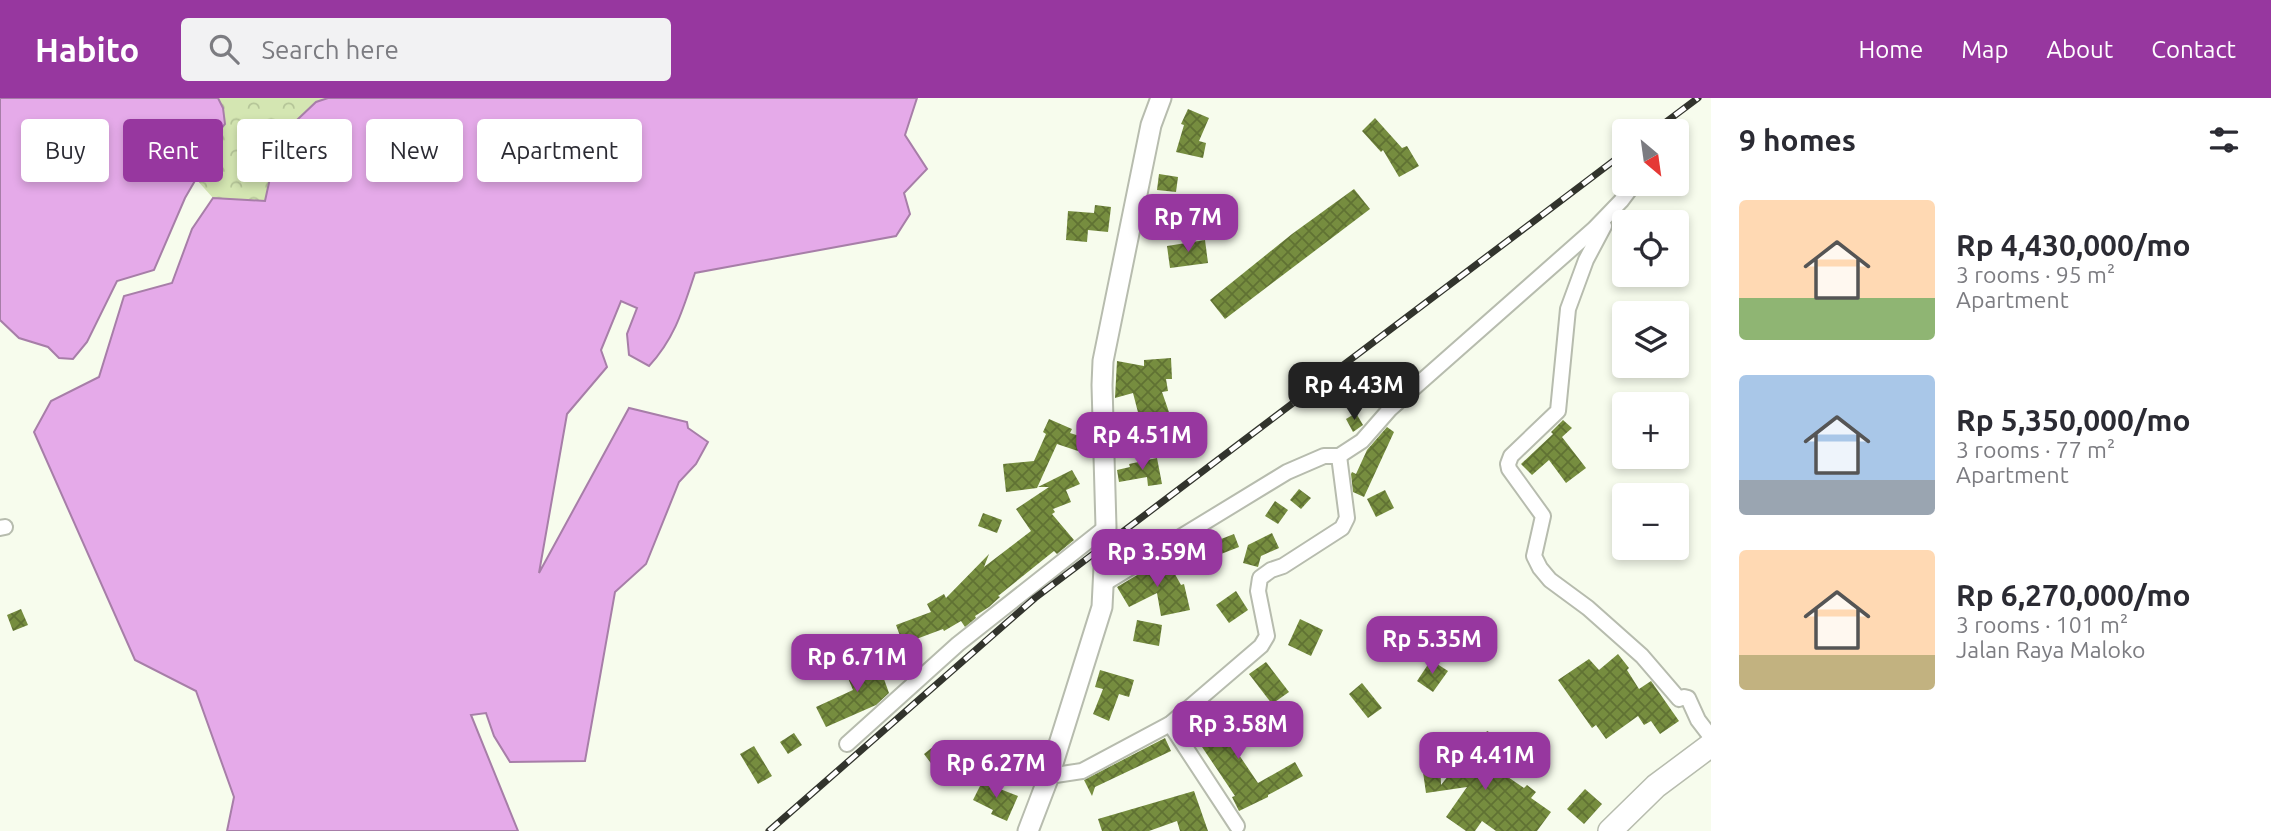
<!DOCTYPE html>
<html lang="en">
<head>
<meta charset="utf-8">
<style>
  body { margin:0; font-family:Ubuntu,sans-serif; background:#f2f2f3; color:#2b2b33; height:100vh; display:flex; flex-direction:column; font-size:26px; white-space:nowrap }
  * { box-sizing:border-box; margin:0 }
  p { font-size:23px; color:#7c7c81 }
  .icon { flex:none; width:38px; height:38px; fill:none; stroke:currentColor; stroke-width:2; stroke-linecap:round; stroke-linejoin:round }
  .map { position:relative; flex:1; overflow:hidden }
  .sheet { display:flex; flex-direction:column; background:#fff; width:560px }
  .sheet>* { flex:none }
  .banner { position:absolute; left:21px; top:21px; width:665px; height:63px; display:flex; gap:14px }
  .needle { width:46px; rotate:151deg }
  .controls { position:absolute; left:1612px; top:21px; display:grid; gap:14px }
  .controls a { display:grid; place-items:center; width:77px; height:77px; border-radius:7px; background:#fff; box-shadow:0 4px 10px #0003; font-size:35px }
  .price { position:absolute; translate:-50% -60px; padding:0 16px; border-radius:14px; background:#97379f; color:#fff; font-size:23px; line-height:46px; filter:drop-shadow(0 2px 4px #0008) }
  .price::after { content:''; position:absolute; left:50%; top:42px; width:21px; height:16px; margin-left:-10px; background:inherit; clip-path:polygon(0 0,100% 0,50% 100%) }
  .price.selected { background:#222; color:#fff }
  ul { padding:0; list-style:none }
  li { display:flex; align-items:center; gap:21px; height:175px; padding:0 28px }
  li span { display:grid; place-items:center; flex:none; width:196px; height:140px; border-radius:7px; color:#555 }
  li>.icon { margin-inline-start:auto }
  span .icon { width:84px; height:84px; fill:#fffc; stroke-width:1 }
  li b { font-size:30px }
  h2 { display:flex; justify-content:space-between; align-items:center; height:84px; padding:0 28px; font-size:30px }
  .chip { padding:0 24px; border-radius:7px; background:#fff; box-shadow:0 4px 10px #0003; font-size:24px; line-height:63px }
  .chip.selected { background:#97379f; color:#fff }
  header { display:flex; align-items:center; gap:42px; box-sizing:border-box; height:98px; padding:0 35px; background:#97379f; color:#fff }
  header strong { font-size:33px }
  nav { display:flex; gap:38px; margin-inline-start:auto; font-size:24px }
  .search { width:490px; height:63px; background:#f2f2f3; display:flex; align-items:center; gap:18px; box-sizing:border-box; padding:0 24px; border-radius:7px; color:#7c7c81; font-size:26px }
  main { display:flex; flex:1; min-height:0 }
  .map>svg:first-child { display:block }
</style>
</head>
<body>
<header>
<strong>Habito</strong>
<div class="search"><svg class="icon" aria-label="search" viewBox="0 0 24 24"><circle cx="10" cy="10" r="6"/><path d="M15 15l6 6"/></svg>Search here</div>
<nav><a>Home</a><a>Map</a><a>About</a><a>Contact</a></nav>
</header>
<main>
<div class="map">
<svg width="1711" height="733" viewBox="0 0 1711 733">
  <defs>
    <pattern id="forest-crowns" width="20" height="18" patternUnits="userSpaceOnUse" patternTransform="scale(1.75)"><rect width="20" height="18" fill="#d4e6b2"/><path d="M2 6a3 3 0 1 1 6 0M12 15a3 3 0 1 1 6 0" fill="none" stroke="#b5c598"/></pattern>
    <pattern id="building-cross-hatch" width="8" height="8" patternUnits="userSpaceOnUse" patternTransform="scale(1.75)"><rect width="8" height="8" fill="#768d3f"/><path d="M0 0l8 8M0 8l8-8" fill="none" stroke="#607233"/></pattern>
  </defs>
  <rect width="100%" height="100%" fill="#f7fced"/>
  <path fill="url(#forest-crowns)" d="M 218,0 L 328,0 L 315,4 L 279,39 L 265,103 L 213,100 L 196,81 L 220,32 L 225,26 L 223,10 Z"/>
  <g fill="#e5aae9" stroke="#a77ea8" stroke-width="2">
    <path d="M 0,0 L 218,0 L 223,10 L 225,26 L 220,32 L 196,81 L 185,100 L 154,172 L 117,183 L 87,244 L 73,261 L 59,260 L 48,249 L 19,240 L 0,222 Z"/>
    <path d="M 328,0 L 917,0 L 905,37 L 927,71 L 904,95 L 910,116 L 896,138 L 695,175 C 683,211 675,240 649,268 L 629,257 L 627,236 L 637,210 L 621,203 L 601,252 L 607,269 L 567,316 L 539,475 L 629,310 L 687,324 L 688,330 L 708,344 L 696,366 L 679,384 L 646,466 L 615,494 L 585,663 L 510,664 L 494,638 L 486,615 L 471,617 L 518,733 L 227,733 L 234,699 L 196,593 L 135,562 L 34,334 L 51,303 L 99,279 L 124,198 L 172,185 L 192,131 L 213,100 L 265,103 L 279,39 L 316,4 Z"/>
  </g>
  <g fill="url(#building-cross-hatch)">
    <path d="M 1188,11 L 1209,20 L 1199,43 L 1206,45 L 1203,60 L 1176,54 L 1184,27 L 1181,26 Z"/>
    <path d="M 1375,20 L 1402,50 L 1407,48 L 1419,68 L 1399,79 L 1383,52 L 1381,54 L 1362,33 Z"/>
    <path d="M 1159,76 L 1178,79 L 1176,94 L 1157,92 Z"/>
    <path d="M 1354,91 L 1370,111 L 1225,221 L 1210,202 L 1292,136 Z"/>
    <path d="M 1095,107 L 1111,109 L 1108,134 L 1088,132 L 1087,144 L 1066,142 L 1068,113 L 1094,115 Z"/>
    <path d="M 1205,142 L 1208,165 L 1170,170 L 1167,148 Z"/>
    <path d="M 1171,260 L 1172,281 L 1166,281 L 1168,293 L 1162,294 L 1179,343 L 1152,350 L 1146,325 L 1141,326 L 1133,295 L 1115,300 L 1117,263 L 1144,268 L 1144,262 Z"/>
    <path d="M 1356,315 L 1363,327 L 1353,334 L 1346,321 Z"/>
    <path d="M 1049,321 L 1072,331 L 1070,335 L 1089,341 L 1084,355 L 1057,346 L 1037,390 L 1006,394 L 1003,366 L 1034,363 L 1046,336 L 1043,334 Z"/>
    <path d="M 1563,322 L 1572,330 L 1562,339 L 1586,370 L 1566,385 L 1549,362 L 1532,377 L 1521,366 L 1553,336 L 1551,334 Z"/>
    <path d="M 1387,329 L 1394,334 L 1364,399 L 1353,394 L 1351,376 L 1352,374 L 1356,376 L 1367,352 Z"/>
    <path d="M 1157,360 L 1162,386 L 1148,388 L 1147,379 L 1119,384 L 1117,372 L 1130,369 L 1129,366 Z"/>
    <path d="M 1072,372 L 1080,386 L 1066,392 L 1071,404 L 1053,411 L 1055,414 L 1052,416 L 1074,442 L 1057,456 L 1054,453 L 998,498 L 1000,499 L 989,509 L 975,518 L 976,520 L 965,529 L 961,523 L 944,533 L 943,531 L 903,546 L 896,527 L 931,514 L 927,506 L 944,496 L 946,500 L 989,456 L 984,469 L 1031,433 L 1016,411 L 1049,389 L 1038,389 Z"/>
    <path d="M 1299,391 L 1311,400 L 1301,411 L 1290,402 Z"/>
    <path d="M 1385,392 L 1394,410 L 1376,419 L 1367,401 Z"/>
    <path d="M 1275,403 L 1288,412 L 1278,426 L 1265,418 Z"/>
    <path d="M 983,415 L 1002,422 L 997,435 L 978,428 Z"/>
    <path d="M 1211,433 L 1214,449 L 1192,454 L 1190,444 Z"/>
    <path d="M 1272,435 L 1279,450 L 1261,458 L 1258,469 L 1243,465 L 1248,447 Z"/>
    <path d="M 1234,436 L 1239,449 L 1221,456 L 1216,443 Z"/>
    <path d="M 1166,460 L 1181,487 L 1184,486 L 1190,512 L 1161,518 L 1157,495 L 1129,509 L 1117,489 Z"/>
    <path d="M 1236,493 L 1248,512 L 1229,525 L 1216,507 Z"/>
    <path d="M 21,511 L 28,527 L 13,533 L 7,517 Z"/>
    <path d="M 1300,521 L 1323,532 L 1311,558 L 1288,547 Z"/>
    <path d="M 1137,522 L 1162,527 L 1159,548 L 1133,543 Z"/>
    <path d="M 1618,556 L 1629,570 L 1627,572 L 1639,591 L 1651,583 L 1679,623 L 1660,636 L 1651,623 L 1644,627 L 1638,618 L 1606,641 L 1596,627 L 1592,630 L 1558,582 L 1589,561 L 1599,572 Z"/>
    <path d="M 876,559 L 889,595 L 876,607 L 826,629 L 816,609 L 853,592 L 845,573 Z"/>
    <path d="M 1431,562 L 1448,573 L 1433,594 L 1417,583 Z"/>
    <path d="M 1266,564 L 1289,594 L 1272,606 L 1249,576 Z"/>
    <path d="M 1100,572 L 1134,582 L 1129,599 L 1119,596 L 1109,623 L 1093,616 L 1103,591 L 1095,589 Z"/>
    <path d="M 1362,585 L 1382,610 L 1368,620 L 1349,596 Z"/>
    <path d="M 1236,610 L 1249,622 L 1229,642 L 1258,685 L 1295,664 L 1303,678 L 1268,697 L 1268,699 L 1239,713 L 1232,699 L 1235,698 L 1200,646 L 1203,643 L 1187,626 L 1200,613 L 1217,631 Z"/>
    <path d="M 1487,633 L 1501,640 L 1490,661 L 1505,671 L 1502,675 L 1524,690 L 1527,687 L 1536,694 L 1531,700 L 1551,714 L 1537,733 L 1496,733 L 1482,723 L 1475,733 L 1466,733 L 1446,719 L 1467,689 L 1426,695 L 1423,674 L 1425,673 L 1425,654 L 1440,653 L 1441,687 L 1476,642 L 1480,645 Z"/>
    <path d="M 794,635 L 802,647 L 788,656 L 780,644 Z"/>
    <path d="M 1165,640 L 1171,653 L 1095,689 L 1092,698 L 1084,682 Z"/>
    <path d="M 939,644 L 959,668 L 943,681 L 924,656 Z"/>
    <path d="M 754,648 L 772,678 L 758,686 L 740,656 Z"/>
    <path d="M 982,684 L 1018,698 L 1007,723 L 991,716 L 993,712 L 973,702 Z"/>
    <path d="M 1585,691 L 1602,706 L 1584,726 L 1567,711 Z"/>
    <path d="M 1194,693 L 1208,733 L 1180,733 L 1177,723 L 1149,733 L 1102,733 L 1098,721 Z"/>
  </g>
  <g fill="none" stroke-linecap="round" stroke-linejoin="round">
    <defs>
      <g id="minor">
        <path d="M 1604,128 L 1586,162 L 1568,211 L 1558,313 L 1511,358 L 1508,366 L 1509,371 L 1543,418 L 1534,458 L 1540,470 L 1550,482 L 1588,510 L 1642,558 L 1679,601 L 1684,599 L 1688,600 L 1698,622 L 1711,639"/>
        <path d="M 0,430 L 5,429"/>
        <path d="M 1105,485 L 1287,374 L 1324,358 L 1339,358 L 1362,343 L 1390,311 L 1594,131 L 1621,103 L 1630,91"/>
        <path d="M 1170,626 L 1237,728"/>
        <path d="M 847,646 L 958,546 L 1106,429"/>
        <path d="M 1049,678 L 1082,673 L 1170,626 L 1261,548 L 1267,538 L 1258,493 L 1260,480 L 1271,472 L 1283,468 L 1342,430 L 1347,420 L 1339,358"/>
      </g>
      <path id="tertiary" d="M 1028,733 L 1049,678 L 1102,509 L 1106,429 L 1102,287 L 1103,263 L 1151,27 L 1161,0"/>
      <path id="primary" d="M 1610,733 L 1656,688 L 1711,647"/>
    </defs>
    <use href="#minor" stroke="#b7bcae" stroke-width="18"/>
    <use href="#tertiary" stroke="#b7bcae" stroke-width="23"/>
    <use href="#primary" stroke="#b7bcae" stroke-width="26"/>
    <use href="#minor" stroke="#fff" stroke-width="14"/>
    <use href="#tertiary" stroke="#fff" stroke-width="19"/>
    <use href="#primary" stroke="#fff" stroke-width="23"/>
    <defs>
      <g id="rail">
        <path d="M 1654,33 L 1698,0"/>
        <path d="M 769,733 L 1035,500 L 1624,55"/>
      </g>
    </defs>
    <use href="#rail" stroke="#32342d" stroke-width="7"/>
    <use href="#rail" stroke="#fff" stroke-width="4.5" stroke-dasharray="13" stroke-linecap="butt"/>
  </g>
</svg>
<div class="controls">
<a><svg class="needle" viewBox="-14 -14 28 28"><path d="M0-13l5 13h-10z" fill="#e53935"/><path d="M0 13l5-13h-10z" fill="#7c7c81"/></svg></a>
<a><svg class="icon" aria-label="locate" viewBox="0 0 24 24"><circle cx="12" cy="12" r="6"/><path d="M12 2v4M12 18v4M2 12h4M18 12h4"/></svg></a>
<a><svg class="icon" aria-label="layers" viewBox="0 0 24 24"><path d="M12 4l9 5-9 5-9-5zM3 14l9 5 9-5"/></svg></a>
<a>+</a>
<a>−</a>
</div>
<b class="price" style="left:1188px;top:156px">Rp 7M</b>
<b class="price selected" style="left:1354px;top:324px">Rp 4.43M</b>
<b class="price" style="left:1142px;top:374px">Rp 4.51M</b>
<b class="price" style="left:1157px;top:491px">Rp 3.59M</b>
<b class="price" style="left:1432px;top:578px">Rp 5.35M</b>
<b class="price" style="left:857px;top:596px">Rp 6.71M</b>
<b class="price" style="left:1238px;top:663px">Rp 3.58M</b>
<b class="price" style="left:1485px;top:694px">Rp 4.41M</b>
<b class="price" style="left:996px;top:702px">Rp 6.27M</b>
<div class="banner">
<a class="chip">Buy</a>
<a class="chip selected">Rent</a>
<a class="chip">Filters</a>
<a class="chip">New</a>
<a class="chip">Apartment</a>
</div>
</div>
<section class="sheet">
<h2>9 homes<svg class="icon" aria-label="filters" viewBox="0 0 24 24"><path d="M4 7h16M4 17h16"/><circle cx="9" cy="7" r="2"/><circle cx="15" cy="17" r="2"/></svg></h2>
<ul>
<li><span style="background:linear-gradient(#ffd9b3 70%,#8fb573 0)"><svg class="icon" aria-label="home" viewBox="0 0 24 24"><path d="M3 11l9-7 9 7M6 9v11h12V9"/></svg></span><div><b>Rp 4,430,000/mo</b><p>3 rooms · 95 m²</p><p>Apartment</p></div></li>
<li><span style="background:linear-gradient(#a9c7e8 75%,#9aa5b1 0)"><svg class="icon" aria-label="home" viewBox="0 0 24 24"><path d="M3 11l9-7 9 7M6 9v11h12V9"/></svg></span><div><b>Rp 5,350,000/mo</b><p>3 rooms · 77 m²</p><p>Apartment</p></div></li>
<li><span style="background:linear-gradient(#ffd9b3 75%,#c2b280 0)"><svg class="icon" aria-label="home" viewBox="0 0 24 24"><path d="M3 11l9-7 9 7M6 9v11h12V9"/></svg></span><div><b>Rp 6,270,000/mo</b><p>3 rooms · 101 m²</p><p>Jalan Raya Maloko</p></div></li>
</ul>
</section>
</main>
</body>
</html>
